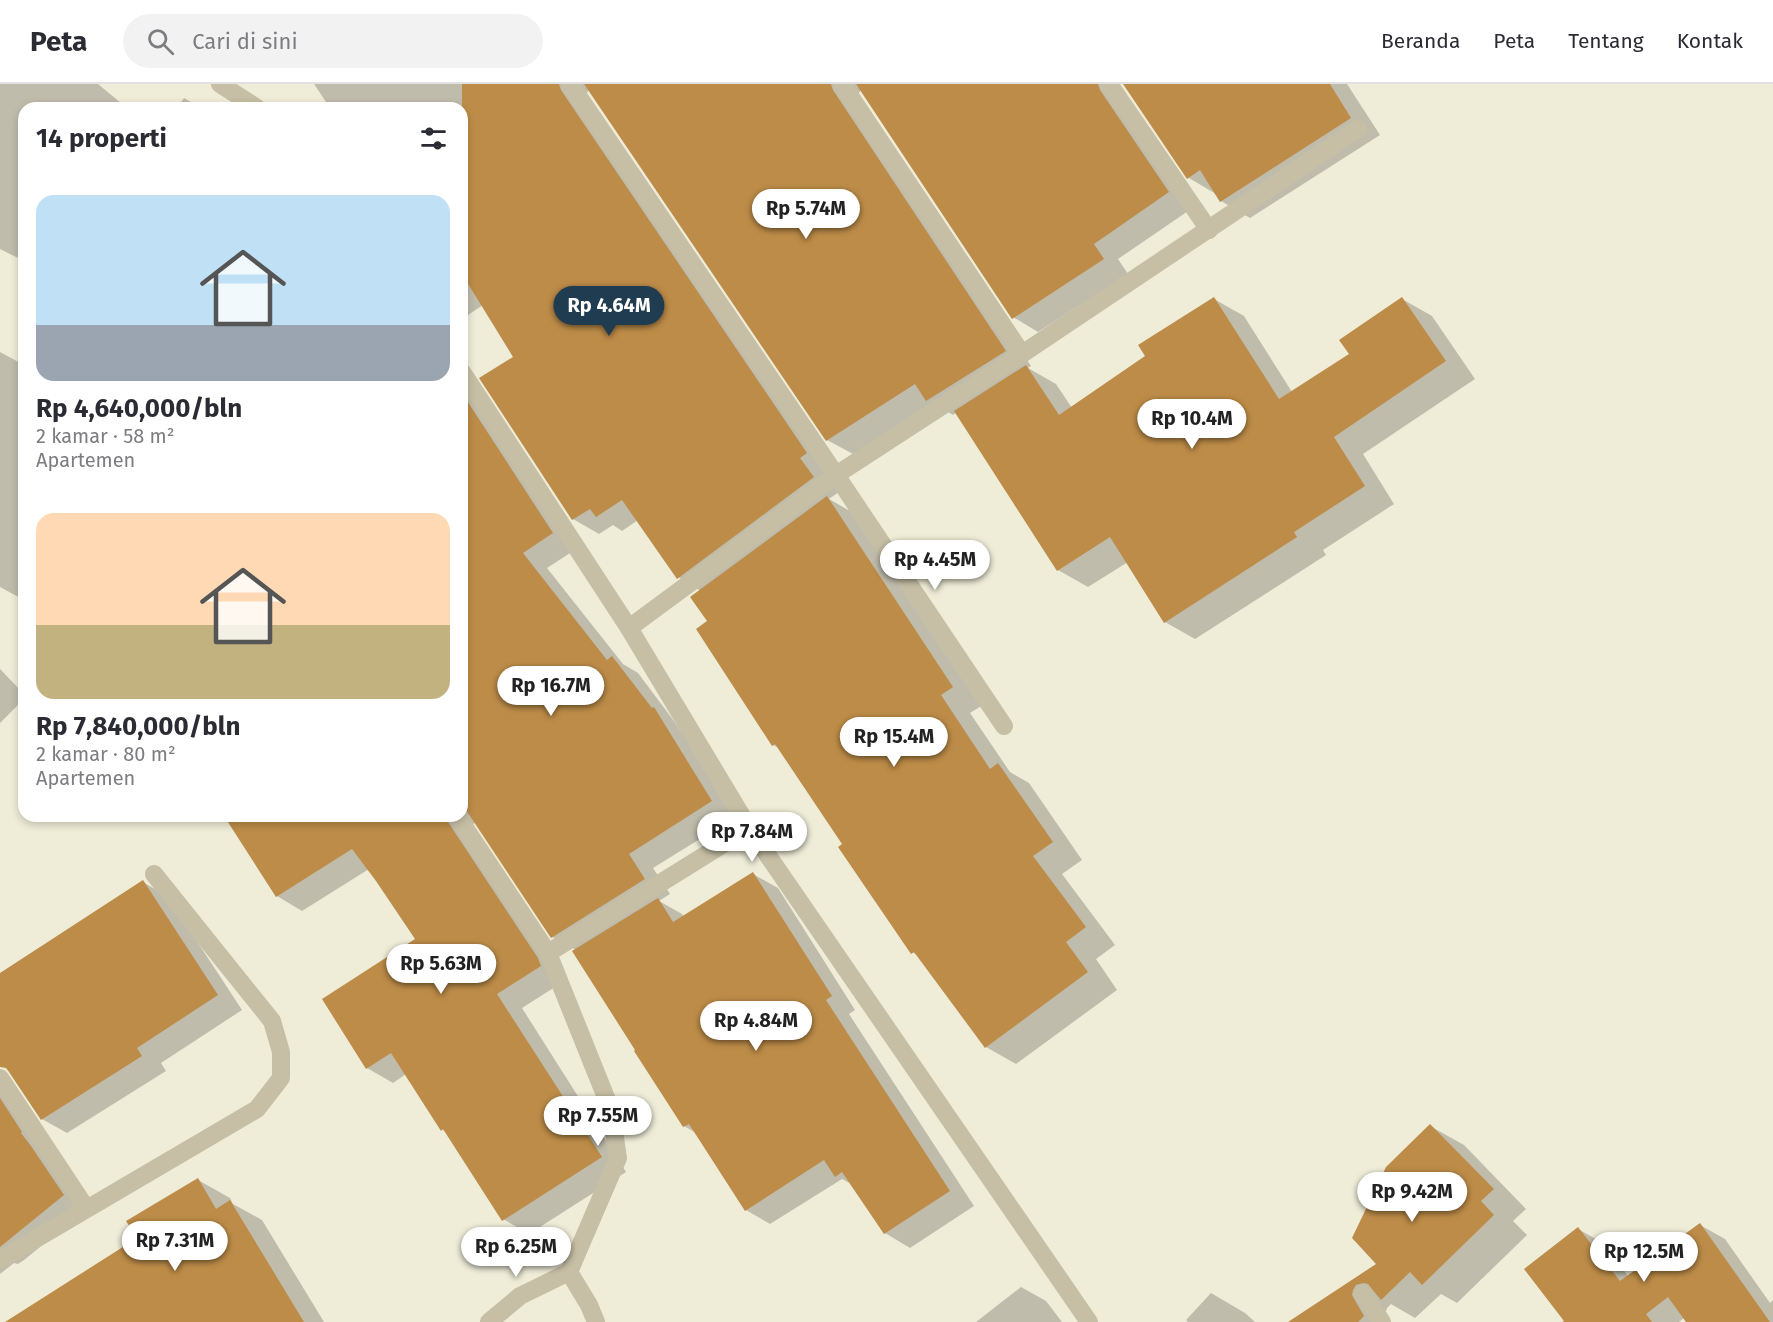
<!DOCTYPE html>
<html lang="id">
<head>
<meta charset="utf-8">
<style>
  body { margin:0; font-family:"Fira Sans",sans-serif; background:#f2f2f3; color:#2b2b33; height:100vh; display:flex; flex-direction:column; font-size:22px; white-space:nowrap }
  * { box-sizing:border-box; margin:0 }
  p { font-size:20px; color:#7c7c81 }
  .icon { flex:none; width:33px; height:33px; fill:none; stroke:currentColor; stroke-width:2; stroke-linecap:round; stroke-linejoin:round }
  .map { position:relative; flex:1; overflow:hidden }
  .panel { position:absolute; left:18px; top:18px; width:450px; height:720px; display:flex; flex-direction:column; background:#fff; border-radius:18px; box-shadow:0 3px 9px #0003 }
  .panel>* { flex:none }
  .price { position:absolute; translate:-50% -51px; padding:0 14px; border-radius:21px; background:#fff; color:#222; font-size:20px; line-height:39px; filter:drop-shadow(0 2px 3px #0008) }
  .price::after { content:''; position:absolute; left:50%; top:36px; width:18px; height:14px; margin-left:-9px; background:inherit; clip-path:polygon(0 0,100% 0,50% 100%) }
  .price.active { background:#1f3c50; color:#fff }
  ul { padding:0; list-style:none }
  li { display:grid; align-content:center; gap:12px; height:318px; padding:0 18px }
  li span { display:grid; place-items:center; height:186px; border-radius:18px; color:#555 }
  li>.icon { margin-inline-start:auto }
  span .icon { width:108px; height:108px; fill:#fffc; stroke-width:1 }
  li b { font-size:26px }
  h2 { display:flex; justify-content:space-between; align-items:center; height:72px; padding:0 18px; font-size:26px }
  header { display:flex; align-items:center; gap:36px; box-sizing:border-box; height:84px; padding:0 30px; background:#fff; border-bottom:2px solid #e1e1e2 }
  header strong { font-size:28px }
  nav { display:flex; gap:33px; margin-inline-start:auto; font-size:21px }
  .search { width:420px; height:54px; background:#f2f2f3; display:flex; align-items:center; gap:15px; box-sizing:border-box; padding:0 21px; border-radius:33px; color:#7c7c81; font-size:22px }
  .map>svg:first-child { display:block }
</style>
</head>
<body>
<header>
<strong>Peta</strong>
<div class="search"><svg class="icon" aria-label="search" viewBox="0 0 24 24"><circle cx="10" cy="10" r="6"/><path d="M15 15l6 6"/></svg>Cari di sini</div>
<nav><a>Beranda</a><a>Peta</a><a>Tentang</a><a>Kontak</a></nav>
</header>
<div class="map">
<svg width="1773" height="1238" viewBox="0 0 1773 1238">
  <rect width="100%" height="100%" fill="#efecd8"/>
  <g fill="#0003">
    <path d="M 0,0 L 98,0 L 127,24 L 24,24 L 24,177 L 0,165 Z"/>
    <path d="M 314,0 L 1104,0 L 1194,123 L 1118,175 L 1128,190 L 1038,248 L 1013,233 L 861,5 L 856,15 L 858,22 L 1031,282 L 1028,284 L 1056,300 L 1072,324 L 1147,273 L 1214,215 L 1244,232 L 1292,308 L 1351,270 L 1402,215 L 1432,232 L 1475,295 L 1363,370 L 1394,420 L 1323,466 L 1326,471 L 1195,555 L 1165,538 L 1128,478 L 1088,503 L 1058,486 L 957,328 L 953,331 L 933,319 L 853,370 L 827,356 L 589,5 L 584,16 L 839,408 L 829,415 L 857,431 L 983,621 L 970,629 L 1010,688 L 1029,699 L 1082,776 L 1062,790 L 1115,861 L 1096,875 L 1117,906 L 1016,980 L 986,963 L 919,872 L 912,868 L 844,761 L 779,664 L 773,661 L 709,538 L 701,507 L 678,493 L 638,436 L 622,447 L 613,441 L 599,450 L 573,435 L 482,295 L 515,273 L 483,221 L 462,235 L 462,24 L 330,24 Z"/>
    <path d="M 1124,0 L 1347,0 L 1380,51 L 1250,134 L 1221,117 L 1216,110 L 1189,94 Z"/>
    <path d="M 184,14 L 201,24 L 177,24 Z"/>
    <path d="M 0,268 L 24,281 L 24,516 L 0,503 Z"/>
    <path d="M 462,309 L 486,323 L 578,464 L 547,484 L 623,580 L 638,589 L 674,637 L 737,732 L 653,784 L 670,810 L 659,817 L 682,830 L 684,833 L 753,790 L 778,804 L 855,926 L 849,930 L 974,1122 L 910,1164 L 885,1149 L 853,1101 L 842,1095 L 770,1140 L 746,1126 L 696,1049 L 684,1042 L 636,968 L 637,967 L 576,866 L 552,853 L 476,737 L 472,742 L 566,896 L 522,924 L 626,1088 L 529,1150 L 503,1135 L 447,1049 L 442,1045 L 406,990 L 393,999 L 367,984 L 417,856 L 369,785 L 302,827 L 277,812 L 225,732 L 462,732 Z"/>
    <path d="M 0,585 L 24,610 L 24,615 L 0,639 Z"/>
    <path d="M 143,798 L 168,813 L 242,926 L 161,979 L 166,987 L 67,1049 L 42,1035 L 0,947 L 0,890 Z"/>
    <path d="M 0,1009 L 87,1125 L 24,1176 L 18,1180 L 14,1179 L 0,1190 Z"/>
    <path d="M 1430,1042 L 1464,1061 L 1526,1125 L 1513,1137 L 1527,1151 L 1457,1219 L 1441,1210 L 1415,1234 L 1391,1220 L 1387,1224 L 1385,1230 L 1388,1238 L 1291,1238 L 1378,1180 Z"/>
    <path d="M 198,1096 L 230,1114 L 233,1120 L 262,1136 L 324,1238 L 39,1238 L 139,1155 Z"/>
    <path d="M 1700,1141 L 1725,1155 L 1770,1219 L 1773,1216 L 1773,1238 L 1688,1238 L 1684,1234 L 1679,1238 L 1567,1238 L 1578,1145 L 1603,1159 L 1628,1192 Z"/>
    <path d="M 1021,1203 L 1046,1217 L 1062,1238 L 976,1238 Z"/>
    <path d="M 1211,1209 L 1245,1229 L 1255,1238 L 1188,1238 L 1186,1236 Z"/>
  </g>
  <g fill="#bd8c48">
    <path d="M 462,0 L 559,0 L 561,6 L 807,369 L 800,374 L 814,393 L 677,495 L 622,416 L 596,433 L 590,425 L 572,436 L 479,294 L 513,273 L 462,190 Z"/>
    <path d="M 584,0 L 831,0 L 833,6 L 1006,267 L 926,317 L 915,300 L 826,357 Z"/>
    <path d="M 856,0 L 1098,0 L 1100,6 L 1169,108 L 1094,160 L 1104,175 L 1012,235 Z"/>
    <path d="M 1123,0 L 1330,0 L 1351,34 L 1220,118 L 1200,86 L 1187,95 Z"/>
    <path d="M 1214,213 L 1279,315 L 1349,270 L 1339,256 L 1402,213 L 1446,277 L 1334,353 L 1365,402 L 1294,448 L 1297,453 L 1164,539 L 1110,453 L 1057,487 L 954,327 L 1026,281 L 1059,331 L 1145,272 L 1138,261 Z"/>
    <path d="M 462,309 L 553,449 L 523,469 L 607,576 L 612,572 L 652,624 L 654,623 L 712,717 L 629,770 L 645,795 L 551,854 L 466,726 L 462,722 Z"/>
    <path d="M 827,412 L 953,603 L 941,611 L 990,685 L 998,679 L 1053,758 L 1033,772 L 1086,843 L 1066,858 L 1088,888 L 985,964 L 914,868 L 911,870 L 838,763 L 842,760 L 775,660 L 772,662 L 696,545 L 707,537 L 690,513 Z"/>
    <path d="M 224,732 L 446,732 L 448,738 L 538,874 L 541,882 L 497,910 L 602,1073 L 502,1137 L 443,1045 L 441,1047 L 391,969 L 366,985 L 322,915 L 415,855 L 376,797 L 352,765 L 276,813 Z"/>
    <path d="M 753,788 L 832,912 L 826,916 L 950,1107 L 884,1150 L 842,1088 L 835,1093 L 824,1076 L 745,1127 L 689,1040 L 683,1043 L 634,967 L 635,966 L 572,867 L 658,814 L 673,838 Z"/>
    <path d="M 143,796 L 218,911 L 137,964 L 142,972 L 41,1036 L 9,988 L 6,984 L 0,983 L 0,889 Z"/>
    <path d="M 0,1014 L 22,1048 L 21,1049 L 31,1062 L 64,1111 L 0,1163 Z"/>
    <path d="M 1430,1040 L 1494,1105 L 1481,1117 L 1494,1131 L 1422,1201 L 1410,1188 L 1381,1216 L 1368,1200 L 1363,1199 L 1356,1201 L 1353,1206 L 1352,1211 L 1364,1232 L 1358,1238 L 1288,1238 L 1376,1180 L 1352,1154 L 1386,1083 Z"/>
    <path d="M 198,1094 L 216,1125 L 230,1116 L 304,1238 L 5,1238 L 137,1154 L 126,1137 Z"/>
    <path d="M 1700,1139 L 1770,1238 L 1686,1238 L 1668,1213 L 1646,1230 L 1652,1238 L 1562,1238 L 1564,1237 L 1524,1185 L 1578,1143 L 1620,1197 Z"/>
  </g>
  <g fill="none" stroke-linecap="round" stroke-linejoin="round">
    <g stroke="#c6bfa5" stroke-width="18">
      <path d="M 220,0 L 257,24"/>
      <path d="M 570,0 L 836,391 L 1004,642"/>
      <path d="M 842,0 L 1022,270"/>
      <path d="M 1109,0 L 1209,146"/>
      <path d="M 462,288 L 629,544 L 749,744 L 1089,1238"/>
      <path d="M 629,544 L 836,391 L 1022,270 L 1358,45"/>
      <path d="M 457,732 L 548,869 L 611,1026 L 618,1074 L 569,1188 L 589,1221 L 596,1238"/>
      <path d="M 548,869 L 749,744"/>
      <path d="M 0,994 L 86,1124"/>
      <path d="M 0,1176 L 257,1025 L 281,994 L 281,968 L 272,937 L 154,790"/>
      <path d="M 1363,1210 L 1382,1238"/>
      <path d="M 489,1238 L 520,1212 L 569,1188"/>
    </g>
  </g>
</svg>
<b class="price" style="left:806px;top:156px">Rp 5.74M</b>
<b class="price active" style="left:609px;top:253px">Rp 4.64M</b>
<b class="price" style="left:1192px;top:366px">Rp 10.4M</b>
<b class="price" style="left:935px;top:507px">Rp 4.45M</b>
<b class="price" style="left:551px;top:633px">Rp 16.7M</b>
<b class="price" style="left:894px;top:684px">Rp 15.4M</b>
<b class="price" style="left:752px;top:779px">Rp 7.84M</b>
<b class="price" style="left:441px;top:911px">Rp 5.63M</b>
<b class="price" style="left:756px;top:968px">Rp 4.84M</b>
<b class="price" style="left:598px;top:1063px">Rp 7.55M</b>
<b class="price" style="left:1412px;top:1139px">Rp 9.42M</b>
<b class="price" style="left:175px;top:1188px">Rp 7.31M</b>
<b class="price" style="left:516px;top:1194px">Rp 6.25M</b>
<b class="price" style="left:1644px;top:1199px">Rp 12.5M</b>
<section class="panel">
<h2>14 properti<svg class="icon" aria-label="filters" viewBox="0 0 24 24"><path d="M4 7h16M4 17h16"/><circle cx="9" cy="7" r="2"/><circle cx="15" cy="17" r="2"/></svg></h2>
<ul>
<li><span style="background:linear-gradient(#bfe0f5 70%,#9aa5b1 0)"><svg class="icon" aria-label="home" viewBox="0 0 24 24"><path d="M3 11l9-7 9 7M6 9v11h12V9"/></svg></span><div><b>Rp 4,640,000/bln</b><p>2 kamar · 58 m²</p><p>Apartemen</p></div></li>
<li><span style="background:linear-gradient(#ffd9b3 60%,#c2b280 0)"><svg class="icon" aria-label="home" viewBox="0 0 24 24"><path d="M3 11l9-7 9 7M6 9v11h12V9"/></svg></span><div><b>Rp 7,840,000/bln</b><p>2 kamar · 80 m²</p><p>Apartemen</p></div></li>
</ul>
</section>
</div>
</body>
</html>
